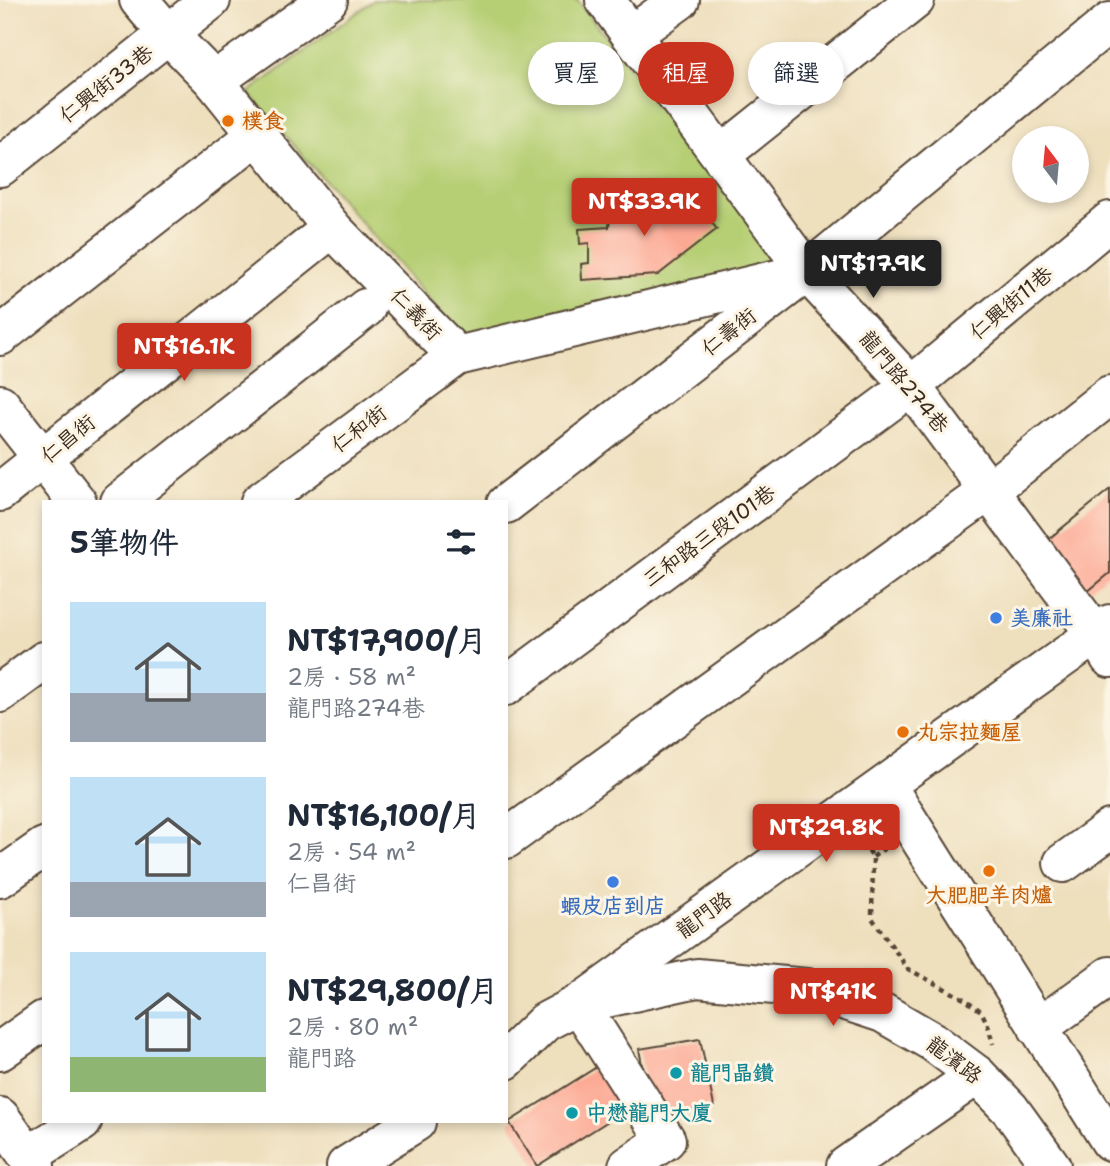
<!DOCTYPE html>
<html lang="zh-TW">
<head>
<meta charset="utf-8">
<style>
  body { margin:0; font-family:"Shantell Sans","LXGW WenKai TC",sans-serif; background:#f2f2f3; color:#1f2937; height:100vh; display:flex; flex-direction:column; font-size:26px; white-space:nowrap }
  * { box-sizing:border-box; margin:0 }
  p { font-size:23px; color:#747a83 }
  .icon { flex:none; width:38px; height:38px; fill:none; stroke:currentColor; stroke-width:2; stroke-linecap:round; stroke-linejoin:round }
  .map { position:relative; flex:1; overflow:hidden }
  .side { position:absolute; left:42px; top:500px; width:466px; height:623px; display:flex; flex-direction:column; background:#fff; border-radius:0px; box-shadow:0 4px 10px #0003 }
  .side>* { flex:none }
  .guide { position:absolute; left:528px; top:42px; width:476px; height:63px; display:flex; gap:14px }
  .needle { width:46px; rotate:344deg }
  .controls { position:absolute; left:1012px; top:126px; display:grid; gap:14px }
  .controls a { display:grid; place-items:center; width:77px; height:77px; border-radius:50%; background:#fff; box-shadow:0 4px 10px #0003; font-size:35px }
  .price { position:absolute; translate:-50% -60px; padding:0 16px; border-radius:7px; background:#c8321e; color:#fff; font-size:23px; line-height:46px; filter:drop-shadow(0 2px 4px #0008) }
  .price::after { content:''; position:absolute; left:50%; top:42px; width:21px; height:16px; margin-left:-10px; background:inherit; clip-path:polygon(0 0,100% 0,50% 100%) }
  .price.on { background:#222; color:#fff }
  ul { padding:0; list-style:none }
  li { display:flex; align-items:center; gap:21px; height:175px; padding:0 28px }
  li span { display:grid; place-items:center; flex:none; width:196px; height:140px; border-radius:0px; color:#555 }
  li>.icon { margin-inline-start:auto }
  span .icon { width:84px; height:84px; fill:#fffc; stroke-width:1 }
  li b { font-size:30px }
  h2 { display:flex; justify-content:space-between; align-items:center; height:84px; padding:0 28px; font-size:30px }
  .pill { padding:0 24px; border-radius:32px; background:#fff; box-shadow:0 4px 10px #0003; font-size:24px; line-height:63px }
  .pill.on { background:#c8321e; color:#fff }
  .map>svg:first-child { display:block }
</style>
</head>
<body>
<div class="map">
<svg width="1110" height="1166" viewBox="0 0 1110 1166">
  <rect width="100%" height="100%" fill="#fcf5e5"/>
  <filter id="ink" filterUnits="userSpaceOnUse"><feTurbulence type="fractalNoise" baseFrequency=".0143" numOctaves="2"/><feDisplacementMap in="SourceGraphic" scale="14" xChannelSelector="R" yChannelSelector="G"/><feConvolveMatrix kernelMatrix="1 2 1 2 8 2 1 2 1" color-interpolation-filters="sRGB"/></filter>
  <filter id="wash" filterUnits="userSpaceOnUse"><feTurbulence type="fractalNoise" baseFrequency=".00686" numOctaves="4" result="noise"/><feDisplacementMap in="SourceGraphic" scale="28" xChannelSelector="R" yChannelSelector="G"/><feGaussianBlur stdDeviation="1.57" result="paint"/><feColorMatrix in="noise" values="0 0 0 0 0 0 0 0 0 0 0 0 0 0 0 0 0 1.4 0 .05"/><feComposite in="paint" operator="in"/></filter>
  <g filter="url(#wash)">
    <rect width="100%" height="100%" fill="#eedfbd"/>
    <path fill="#b6cf75" stroke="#787c4a" stroke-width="2" d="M 374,0 L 577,0 L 785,268 L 464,340 L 248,93 Z"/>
    <g id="blocks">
      <g fill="#fca994">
        <path d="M 685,190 L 717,229 L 658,275 L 582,280 L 581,264 L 589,263 L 589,243 L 580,244 L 579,229 L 609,227 L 610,216 L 625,199 L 636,196 L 647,197 L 664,207 Z"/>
        <path d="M 1110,489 L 1110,573 L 1087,592 L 1045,542 Z"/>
        <path d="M 700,1039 L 714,1106 L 661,1117 L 648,1097 L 639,1049 Z"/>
        <path d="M 608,1060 L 635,1104 L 537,1166 L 509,1122 Z"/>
      </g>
    </g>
  </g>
  <g filter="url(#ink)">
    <use href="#blocks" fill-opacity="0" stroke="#564536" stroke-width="2"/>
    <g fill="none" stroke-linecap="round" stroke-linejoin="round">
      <defs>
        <g id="minor">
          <path d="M 139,0 L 168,34 L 214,81 L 332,228 L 457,356 L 807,272"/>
          <path d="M 605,0 L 807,272 L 911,386 L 1096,635 L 1110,658"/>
          <path d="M 633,34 L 680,0"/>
          <path d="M 214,81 L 328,0"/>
          <path d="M 722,154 L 915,0"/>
          <path d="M 0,167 L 211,0"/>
          <path d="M 0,336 L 258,134"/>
          <path d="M 0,404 L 77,502"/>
          <path d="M 0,492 L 332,228"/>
          <path d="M 120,502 L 366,308"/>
          <path d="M 260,502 L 457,356"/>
          <path d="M 506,504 L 807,272 L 1110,22"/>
          <path d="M 506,686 L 911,386 L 1110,221"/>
          <path d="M 0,693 L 44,661"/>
          <path d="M 886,785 L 1110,1141"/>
          <path d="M 506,839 L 990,490 L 1110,395"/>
          <path d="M 1063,863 L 1110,829"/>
          <path d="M 0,878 L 44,847"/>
          <path d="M 1038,1028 L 1110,976"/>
          <path d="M 0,1051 L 44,1020"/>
          <path d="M 506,1060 L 545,1022 L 579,1004 L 1110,624"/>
          <path d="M 0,1117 L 35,1166"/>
          <path d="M 28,1156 L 82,1122"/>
          <path d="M 346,1166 L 416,1122"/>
          <path d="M 628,1166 L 666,1140 L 579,1004 L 697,978 L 807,988 L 883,1013 L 933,1042 L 977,1075 L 1010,1109 L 1051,1166"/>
          <path d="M 846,1166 L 977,1075"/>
        </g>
      </defs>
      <use href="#minor" stroke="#564536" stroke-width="42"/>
      <g stroke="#564536" stroke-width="4.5" stroke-dasharray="5 5" stroke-linecap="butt">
        <path d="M 863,842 L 873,857 L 872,918 L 908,969 L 966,1000 L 981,1011 L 988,1025 L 993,1044"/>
        <path d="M 873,857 L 886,847"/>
      </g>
      <use href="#minor" stroke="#fff" stroke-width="38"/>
    </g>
  </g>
  <g fill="#e8710a" stroke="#fcf5e5" stroke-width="2.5">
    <circle cx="228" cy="121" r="7"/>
    <circle cx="903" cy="732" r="7"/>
    <circle cx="989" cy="871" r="7"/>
  </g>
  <g fill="#3f7fe0" stroke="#fcf5e5" stroke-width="2.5">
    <circle cx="996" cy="618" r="7"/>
    <circle cx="613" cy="882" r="7"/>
  </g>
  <g fill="#0f9aa8" stroke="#fcf5e5" stroke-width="2.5">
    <circle cx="676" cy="1073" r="7"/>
    <circle cx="572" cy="1113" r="7"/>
  </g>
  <g text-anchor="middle" stroke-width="6" stroke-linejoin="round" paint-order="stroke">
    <g font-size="21" fill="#3b2a1e" stroke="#fcf5e5">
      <text transform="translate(106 84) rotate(-38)" y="7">仁興街33巷</text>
      <text transform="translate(1011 303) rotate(-40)" y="7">仁興街11巷</text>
      <text transform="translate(416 314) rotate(46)" y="7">仁義街</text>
      <text transform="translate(729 332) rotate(-38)" y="7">仁壽街</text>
      <text transform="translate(904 382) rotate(50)" y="7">龍門路274巷</text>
      <text transform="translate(359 429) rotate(-37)" y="7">仁和街</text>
      <text transform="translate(68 439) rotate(-39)" y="7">仁昌街</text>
      <text transform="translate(709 536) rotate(-36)" y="7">三和路三段101巷</text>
      <text transform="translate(704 915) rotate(-36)" y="7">龍門路</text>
      <text transform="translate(954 1060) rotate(37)" y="7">龍濱路</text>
    </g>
    <g font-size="21" font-weight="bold" fill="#c56008" stroke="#fcf5e5" text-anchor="start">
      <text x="242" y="128">樸食</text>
      <text x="917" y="739">丸宗拉麵屋</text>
      <text x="989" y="902" text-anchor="middle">大肥肥羊肉爐</text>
    </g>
    <g font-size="21" font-weight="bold" fill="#366cbe" stroke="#fcf5e5" text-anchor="start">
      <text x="1010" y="625">美廉社</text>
      <text x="613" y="913" text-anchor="middle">蝦皮店到店</text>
    </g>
    <g font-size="21" font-weight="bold" fill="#0d838f" stroke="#fcf5e5" text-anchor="start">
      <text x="690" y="1080">龍門晶鑽</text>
      <text x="586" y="1120">中懋龍門大廈</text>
    </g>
  </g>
</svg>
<div class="controls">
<a><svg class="needle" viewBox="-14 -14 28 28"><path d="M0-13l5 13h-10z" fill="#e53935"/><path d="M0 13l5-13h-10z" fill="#747a83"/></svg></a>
</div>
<b class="price" style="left:644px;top:238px">NT$33.9K</b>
<b class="price on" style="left:873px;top:300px">NT$17.9K</b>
<b class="price" style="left:184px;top:383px">NT$16.1K</b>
<b class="price" style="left:826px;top:864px">NT$29.8K</b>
<b class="price" style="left:833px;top:1028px">NT$41K</b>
<div class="guide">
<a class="pill">買屋</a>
<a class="pill on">租屋</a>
<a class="pill">篩選</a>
</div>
<section class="side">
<h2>5筆物件<svg class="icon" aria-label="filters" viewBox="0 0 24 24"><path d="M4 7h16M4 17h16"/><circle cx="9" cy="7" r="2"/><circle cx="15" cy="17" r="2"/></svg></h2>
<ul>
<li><span style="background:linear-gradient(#bfe0f5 65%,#9aa5b1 0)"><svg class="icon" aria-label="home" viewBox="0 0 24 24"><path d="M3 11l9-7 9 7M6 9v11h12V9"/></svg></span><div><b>NT$17,900/月</b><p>2房 · 58 m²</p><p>龍門路274巷</p></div></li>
<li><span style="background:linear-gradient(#bfe0f5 75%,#9aa5b1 0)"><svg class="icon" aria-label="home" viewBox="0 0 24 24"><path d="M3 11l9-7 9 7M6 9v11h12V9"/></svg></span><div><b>NT$16,100/月</b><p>2房 · 54 m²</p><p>仁昌街</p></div></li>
<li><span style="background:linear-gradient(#bfe0f5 75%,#8fb573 0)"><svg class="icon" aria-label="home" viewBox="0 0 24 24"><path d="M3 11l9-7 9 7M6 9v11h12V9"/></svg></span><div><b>NT$29,800/月</b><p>2房 · 80 m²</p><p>龍門路</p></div></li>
</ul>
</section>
</div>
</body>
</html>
